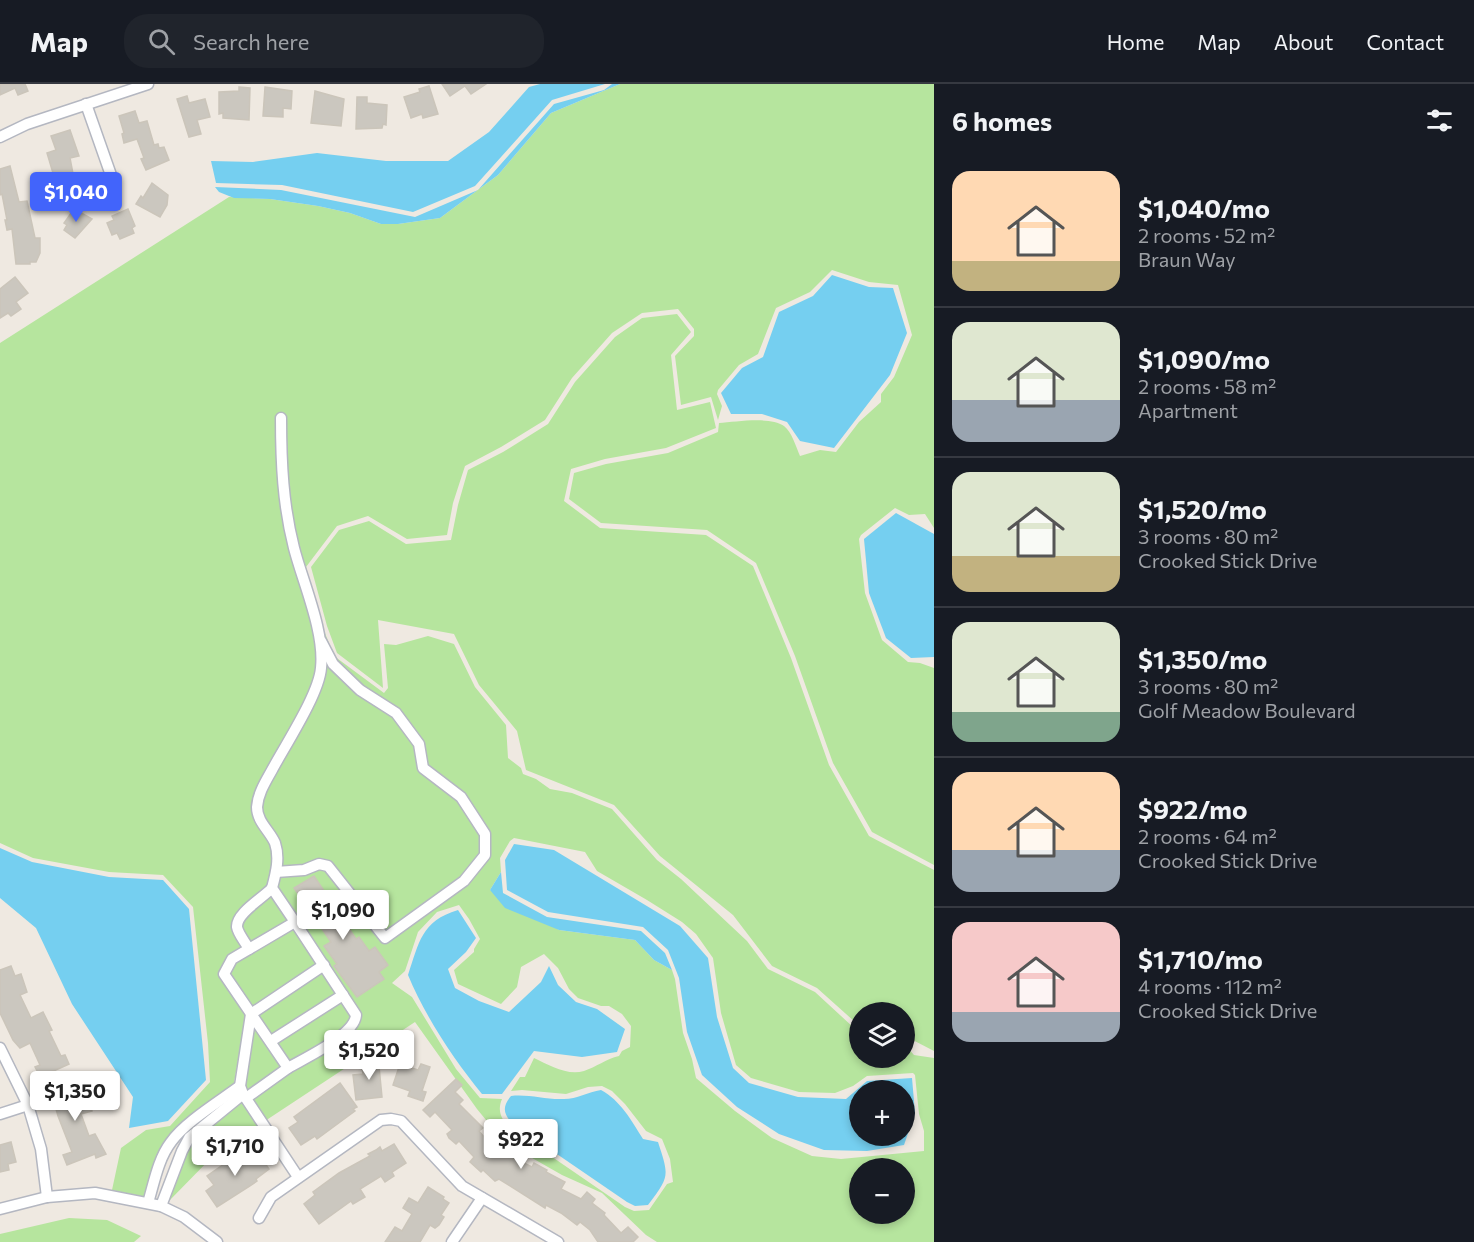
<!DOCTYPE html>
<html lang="en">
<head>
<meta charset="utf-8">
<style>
  body { margin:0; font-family:Commissioner,sans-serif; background:#20242c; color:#f1f3f6; height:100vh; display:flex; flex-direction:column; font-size:22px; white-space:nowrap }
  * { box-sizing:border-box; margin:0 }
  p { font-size:20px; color:#9ea1a6 }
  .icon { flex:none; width:33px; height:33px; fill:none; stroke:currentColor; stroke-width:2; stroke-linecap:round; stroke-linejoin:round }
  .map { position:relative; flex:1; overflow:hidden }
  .side { display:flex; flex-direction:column; background:#171b24; width:540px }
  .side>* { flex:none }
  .controls { position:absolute; left:849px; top:918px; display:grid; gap:12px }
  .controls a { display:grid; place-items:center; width:66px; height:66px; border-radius:50%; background:#171b24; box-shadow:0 3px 9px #0003; font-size:30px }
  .price { position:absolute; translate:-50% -51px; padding:0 14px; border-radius:6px; background:#fff; color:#222; font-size:20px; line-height:39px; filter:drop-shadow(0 2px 3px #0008) }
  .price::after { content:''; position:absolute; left:50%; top:36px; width:18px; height:14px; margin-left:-9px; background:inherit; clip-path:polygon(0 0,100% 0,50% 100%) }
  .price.current { background:#4264fb; color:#fff }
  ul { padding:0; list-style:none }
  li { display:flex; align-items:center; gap:18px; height:150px; padding:0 18px }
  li+li { border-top:2px solid #363941 }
  li span { display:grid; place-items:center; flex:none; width:168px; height:120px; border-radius:18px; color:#555 }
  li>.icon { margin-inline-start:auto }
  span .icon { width:72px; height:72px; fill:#fffc; stroke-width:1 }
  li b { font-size:26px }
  h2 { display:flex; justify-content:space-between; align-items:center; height:72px; padding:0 18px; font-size:26px }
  header { display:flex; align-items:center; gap:36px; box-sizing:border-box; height:84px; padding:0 30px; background:#171b24; border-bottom:2px solid #363941 }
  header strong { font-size:28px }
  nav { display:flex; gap:33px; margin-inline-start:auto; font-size:21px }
  .search { width:420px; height:54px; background:#20242c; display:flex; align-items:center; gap:15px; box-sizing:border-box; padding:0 21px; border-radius:24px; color:#9ea1a6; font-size:22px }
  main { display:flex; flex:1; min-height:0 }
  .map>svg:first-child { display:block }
</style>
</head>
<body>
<header>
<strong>Map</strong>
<div class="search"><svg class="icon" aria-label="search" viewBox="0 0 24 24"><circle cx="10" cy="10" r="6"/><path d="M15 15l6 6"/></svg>Search here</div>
<nav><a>Home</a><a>Map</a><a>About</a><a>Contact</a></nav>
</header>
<main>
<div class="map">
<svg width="934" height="1158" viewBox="0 0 934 1158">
  <rect width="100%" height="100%" fill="#efe9e1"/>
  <g fill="#b6e59e" fill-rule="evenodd">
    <path d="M 620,0 L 934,0 L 934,444 L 925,430 L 909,431 L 895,424 L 861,451 L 859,455 L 865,509 L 882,556 L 908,578 L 920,579 L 934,584 L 934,781 L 872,748 L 833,679 L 795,572 L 756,479 L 707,446 L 601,439 L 569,415 L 574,389 L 606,380 L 668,369 L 718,348 L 719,339 C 736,338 770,332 784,342 C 792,348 796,363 800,372 L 820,366 L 836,368 L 859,338 L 881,318 L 881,310 L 894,293 L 912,251 L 898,201 L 869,198 L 832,186 L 810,208 L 776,224 L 758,270 L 739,281 L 718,306 L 717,310 L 722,322 L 718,336 L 711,313 L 681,321 L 675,272 L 694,252 L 694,245 L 678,225 L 642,229 L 612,249 L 572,294 L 545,336 L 501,363 L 465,382 L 453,419 L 447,451 L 407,455 L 368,432 L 337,442 L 306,483 L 323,544 L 334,572 L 384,609 L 388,604 L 384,560 L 396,561 L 428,552 L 454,560 L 475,603 L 506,641 L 508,674 L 521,684 L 523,690 L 536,695 L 550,705 L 572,709 L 612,725 L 657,776 L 681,795 L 747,857 L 768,885 L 815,908 L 853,943 L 859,944 L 860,974 L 904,974 L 905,961 L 914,971 L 934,974 L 934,1158 L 657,1158 L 646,1151 L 602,1109 L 562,1091 L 504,1058 L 477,1025 L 415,938 L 215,1070 L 169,1117 L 187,1069 L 194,1058 L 246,1015 L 248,1007 L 245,1000 L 247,923 L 234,999 C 215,1014 178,1036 166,1056 C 155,1072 151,1094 145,1113 L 112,1106 L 121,1064 L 146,1046 L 170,1042 L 210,998 L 208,959 L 193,823 L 163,791 L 109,788 L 33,774 L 0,759 L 0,259 L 229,113 L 270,115 L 318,122 L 350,129 L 381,140 L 398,140 L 440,134 L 498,91 L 551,29 ZM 514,754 L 585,768 L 597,787 L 647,816 L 682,838 L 696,850 L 713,874 L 721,929 L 736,981 L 751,994 L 799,1008 L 835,1009 L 853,1002 L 867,992 L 913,989 L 915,991 L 919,1030 L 924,1047 L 924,1067 L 841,1075 L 812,1072 L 772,1054 L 735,1027 L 696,994 L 692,975 L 683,949 L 675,895 L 672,886 L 654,876 L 635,856 L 559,846 L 490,806 L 501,788 L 500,774 L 510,757 ZM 459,821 L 469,835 L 480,855 L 474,865 L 474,868 L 454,886 L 458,900 L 501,920 L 517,903 L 521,883 L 544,870 L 558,884 L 569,905 L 578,914 L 601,922 L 609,922 L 622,930 L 631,942 L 630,963 L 622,967 L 619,972 C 606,975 596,983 584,987 C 567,992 549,981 534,974 L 525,993 L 520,993 L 511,1007 L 522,1006 L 566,1010 L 588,1003 L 602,1002 L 612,1007 L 625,1020 L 646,1047 L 662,1055 L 670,1075 L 673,1098 L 667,1100 L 649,1126 L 634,1127 L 625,1123 L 510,1044 C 501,1035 497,1027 502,1015 L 480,1014 L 456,985 L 412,913 L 392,899 L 405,887 L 418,848 L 437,828 ZM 860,1084 L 904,1084 L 904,1130 L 860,1130 Z"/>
    <path d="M 677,230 L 691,248 L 671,271 L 677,326 L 710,318 L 716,344 L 666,364 L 605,375 L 571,385 L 564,417 L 600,444 L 706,451 L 753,482 L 791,574 L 829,681 L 869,752 L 934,786 L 934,967 L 905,952 L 904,928 L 860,928 L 859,939 L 855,938 L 817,904 L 772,882 L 733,831 L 660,772 L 614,721 L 526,686 L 517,647 L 479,601 L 454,550 L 378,536 L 383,604 L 337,569 L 327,542 L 311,483 L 339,446 L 369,437 L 406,460 L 451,456 L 458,421 L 468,386 L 503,368 L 548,340 L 575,298 L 615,253 L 642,234 Z"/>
    <path d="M 69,1134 L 107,1136 L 141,1152 L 134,1158 L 0,1158 L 0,1150 Z"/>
  </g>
  <g fill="#75cff0" fill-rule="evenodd">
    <path d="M 540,0 L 605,0 L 552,16 L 475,102 L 413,128 L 282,101 L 216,99 L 211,77 L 253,78 L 317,69 L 386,77 L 448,77 L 489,48 L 529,3 Z"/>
    <path d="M 612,0 L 620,0 L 551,29 L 498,91 L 440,134 L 398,140 L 381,140 L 350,129 L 318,122 L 270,115 L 234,114 L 219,108 L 215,103 L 281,106 L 415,133 L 478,106 L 554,20 L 604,6 Z"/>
    <path d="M 832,191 L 869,203 L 893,204 L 907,249 L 890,291 L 834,364 L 800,357 L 787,338 L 762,330 L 731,330 L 721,309 L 742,284 L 763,273 L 779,228 L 813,212 Z"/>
    <path d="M 896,429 L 934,450 L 934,573 L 911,574 L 886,554 L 869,509 L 864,455 Z"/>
    <path d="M 514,760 L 554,766 L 680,842 L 708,874 L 717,933 L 733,984 L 749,999 L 798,1013 L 846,1015 L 867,997 L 912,994 L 915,1029 L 904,1061 L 867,1067 L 824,1066 L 779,1050 L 737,1023 L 702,991 L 687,948 L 679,894 L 668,866 L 643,843 L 548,828 L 507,806 L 505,776 ZM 860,1006 L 904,1006 L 904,1052 L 860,1052 Z"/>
    <path d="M 0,764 L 32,778 L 109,793 L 163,796 L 189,825 L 206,996 L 168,1037 L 129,1044 L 133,1013 L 72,920 L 36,844 L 0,814 Z"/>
    <path d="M 501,788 L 503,809 L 547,833 L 641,847 L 665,869 L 672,886 L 654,876 L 635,856 L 559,846 L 505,824 L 490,806 Z"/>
    <path d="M 458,826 L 476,854 L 466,868 L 448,885 L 455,904 L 479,917 L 509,928 L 541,898 L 549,882 L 558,901 L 576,918 L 597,925 L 625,945 L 617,968 L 582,973 L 534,967 L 502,1010 L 482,1010 C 454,976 425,932 408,891 C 419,859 421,837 458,826 Z"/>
    <path d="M 601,1006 C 620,1016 632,1037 643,1055 L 658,1058 C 669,1092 670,1092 648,1121 L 635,1122 L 627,1118 L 513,1040 C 503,1030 502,1023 511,1012 C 529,1010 546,1016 564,1015 C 577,1015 588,1008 601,1006 Z"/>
  </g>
  <g fill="#cbc7bf" stroke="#cbc5ba" stroke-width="1.5">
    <path d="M 0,0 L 25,0 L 28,7 L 18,11 L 15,4 L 0,11 Z"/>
    <path d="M 442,0 L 486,0 L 471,10 L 465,2 L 450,12 Z"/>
    <path d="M 429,2 L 438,30 L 423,34 L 422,30 L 411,34 L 404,13 L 420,8 L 419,5 Z"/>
    <path d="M 239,3 L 250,4 L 249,36 L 223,34 L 223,29 L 219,30 L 219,8 L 239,7 Z"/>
    <path d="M 265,3 L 292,7 L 291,25 L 283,24 L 283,33 L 263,32 Z"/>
    <path d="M 315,7 L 344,15 L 341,42 L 311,39 Z"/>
    <path d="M 187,12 L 189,19 L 205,15 L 210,33 L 197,36 L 201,50 L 189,53 L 177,15 Z"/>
    <path d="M 357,13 L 367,13 L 367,19 L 387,21 L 386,41 L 383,40 L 382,44 L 356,45 Z"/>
    <path d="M 135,27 L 139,39 L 147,37 L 154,61 L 158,60 L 159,64 L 164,63 L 169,76 L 146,86 L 141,75 L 144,74 L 137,55 L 124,59 L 122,50 L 124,49 L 119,32 Z"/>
    <path d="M 70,46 L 79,72 L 70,74 L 77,111 L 54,115 L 46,91 L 53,89 L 47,69 L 56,66 L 51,52 Z"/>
    <path d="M 10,82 L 19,118 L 27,117 L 35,154 L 40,154 L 40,169 L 36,178 L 30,178 L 30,180 L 16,180 L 12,145 L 7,146 L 5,136 L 7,136 L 2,110 L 0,111 L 0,85 Z"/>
    <path d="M 152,99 L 168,111 L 167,121 L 160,133 L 136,120 L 141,112 L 143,114 Z"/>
    <path d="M 74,125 L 92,135 L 75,154 L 64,146 L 67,141 L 64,139 Z"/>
    <path d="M 128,125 L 135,142 L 132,144 L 134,149 L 120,155 L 117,149 L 112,151 L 107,139 L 114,136 L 112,132 Z"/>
    <path d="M 15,193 L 28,209 L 16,218 L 21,225 L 11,232 L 8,229 L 0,234 L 0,205 Z"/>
    <path d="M 314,792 L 356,855 L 359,853 L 369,867 L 375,863 L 388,881 L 379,888 L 384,895 L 357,913 L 334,882 L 337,880 L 324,862 L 331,858 L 294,804 Z"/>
    <path d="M 11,882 L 15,892 L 21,890 L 27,908 L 20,911 L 31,934 L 43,928 L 52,946 L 49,947 L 61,972 L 65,971 L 69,980 L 49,989 L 50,992 L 42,996 L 35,983 L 40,981 L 30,959 L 20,964 L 13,956 L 0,929 L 0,886 Z"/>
    <path d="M 378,972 L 382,1013 L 356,1016 L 353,991 L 363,990 L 362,983 L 370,982 L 369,973 Z"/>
    <path d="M 400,980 L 418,986 L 421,980 L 430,983 L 422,1007 L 426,1008 L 423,1017 L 408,1012 L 410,1007 L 393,1001 Z"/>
    <path d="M 456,995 L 462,1001 L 455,1008 L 463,1016 L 459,1020 L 483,1044 L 479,1047 L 490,1060 L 501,1049 L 506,1054 L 500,1061 L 519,1079 L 520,1077 L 532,1083 L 534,1079 L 547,1086 L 546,1088 L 565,1098 L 561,1105 L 581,1115 L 587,1108 L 595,1115 L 592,1119 L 605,1129 L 604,1131 L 621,1149 L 628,1143 L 638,1153 L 633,1158 L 598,1158 L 590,1146 L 580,1138 L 577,1141 L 561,1129 L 546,1121 L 545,1124 L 499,1095 L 495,1097 L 483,1086 L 481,1088 L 470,1078 L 474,1073 L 459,1057 L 456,1060 L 449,1054 L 447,1050 L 452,1046 L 435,1028 L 430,1033 L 423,1026 Z"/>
    <path d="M 74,996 L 79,1012 L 86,1010 L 92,1027 L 81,1030 L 89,1052 L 95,1050 L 106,1070 L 96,1074 L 95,1070 L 67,1081 L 63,1071 L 72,1068 L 58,1032 L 50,1004 Z"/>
    <path d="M 340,999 L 357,1023 L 353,1025 L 355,1027 L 317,1055 L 315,1052 L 301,1061 L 289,1044 L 298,1038 L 294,1033 Z"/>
    <path d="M 11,1058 L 16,1078 L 8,1080 L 9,1086 L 0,1088 L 0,1061 Z"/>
    <path d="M 394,1060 L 406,1079 L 392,1088 L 394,1092 L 385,1098 L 381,1092 L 360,1105 L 365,1113 L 353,1120 L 351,1117 L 319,1140 L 304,1120 L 315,1111 L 313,1108 L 339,1089 L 370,1072 L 368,1070 L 376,1066 L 380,1063 L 382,1067 Z"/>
    <path d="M 243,1067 L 249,1075 L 258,1069 L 269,1085 L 256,1095 L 257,1097 L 250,1102 L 217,1123 L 206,1107 L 214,1101 L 207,1092 Z"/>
    <path d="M 428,1103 L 444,1113 L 443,1115 L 449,1119 L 441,1131 L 444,1133 L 439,1141 L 435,1144 L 430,1141 L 420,1158 L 385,1158 L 395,1143 L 402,1147 L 412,1130 L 403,1124 L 409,1114 L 418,1119 Z"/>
  </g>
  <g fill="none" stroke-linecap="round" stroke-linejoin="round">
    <defs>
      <g id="minor">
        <path d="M 86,20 L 112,94"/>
        <path d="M 0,53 L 27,40 L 148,0"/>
        <path d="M 276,788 L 304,786 L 319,780 L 328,782 L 385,854 L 464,797 L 485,771 L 485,750 L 461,713 L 423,684 L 419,660 L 396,629 L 360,606 L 333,580 L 321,557"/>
        <path d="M 249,865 C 246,859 238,850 237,843 C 236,829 263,814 272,804"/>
        <path d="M 251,930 L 240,1002 L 243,1010 L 298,1093"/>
        <path d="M 251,930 L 324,881"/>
        <path d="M 271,957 L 343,911"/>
        <path d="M 0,964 L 28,1021 L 41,1065 L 47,1113"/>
        <path d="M 288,984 C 305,974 355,951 356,931 L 295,838"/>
        <path d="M 246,1014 L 288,984 L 224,890 L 232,875 L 295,838 L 272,804 C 276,789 280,774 275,759 C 270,747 257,738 257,723 C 258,709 266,697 272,686 C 286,660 319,610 321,584 C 325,548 303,499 294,464 C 283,421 281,379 281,334"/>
        <path d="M 0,1030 L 28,1021"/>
        <path d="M 148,1119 C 154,1099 158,1075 171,1058 C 185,1038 220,1017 240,1002"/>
        <path d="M 161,1122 L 182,1067 L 189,1054 L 243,1010"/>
        <path d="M 0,1125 L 47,1113 L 95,1109 L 161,1122 L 184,1133 L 217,1158"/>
        <path d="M 259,1134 L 271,1113 L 381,1036 L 391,1035 L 401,1037 L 462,1102 L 558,1158"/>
        <path d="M 452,1158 L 482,1114"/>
      </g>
    </defs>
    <use href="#minor" stroke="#b4b7c1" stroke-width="13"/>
    <use href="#minor" stroke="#fff" stroke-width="10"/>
  </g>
</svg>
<div class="controls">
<a><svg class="icon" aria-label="layers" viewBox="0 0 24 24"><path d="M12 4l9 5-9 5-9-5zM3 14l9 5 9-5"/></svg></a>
<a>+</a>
<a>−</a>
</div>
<b class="price current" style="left:76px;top:139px">$1,040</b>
<b class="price" style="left:343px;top:857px">$1,090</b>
<b class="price" style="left:369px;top:997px">$1,520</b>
<b class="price" style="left:75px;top:1038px">$1,350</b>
<b class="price" style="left:521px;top:1086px">$922</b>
<b class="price" style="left:235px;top:1093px">$1,710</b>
</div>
<section class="side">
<h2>6 homes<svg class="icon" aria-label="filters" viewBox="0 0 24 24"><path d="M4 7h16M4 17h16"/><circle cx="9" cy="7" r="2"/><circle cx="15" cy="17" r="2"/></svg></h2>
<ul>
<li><span style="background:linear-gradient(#ffd9b3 75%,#c2b280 0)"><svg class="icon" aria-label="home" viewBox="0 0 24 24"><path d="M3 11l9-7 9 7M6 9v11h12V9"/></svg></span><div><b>$1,040/mo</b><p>2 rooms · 52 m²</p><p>Braun Way</p></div></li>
<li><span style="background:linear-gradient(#dfe7d0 65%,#9aa5b1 0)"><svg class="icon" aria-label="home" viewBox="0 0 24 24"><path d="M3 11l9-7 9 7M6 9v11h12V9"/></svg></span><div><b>$1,090/mo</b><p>2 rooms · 58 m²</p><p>Apartment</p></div></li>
<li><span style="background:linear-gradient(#dfe7d0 70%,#c2b280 0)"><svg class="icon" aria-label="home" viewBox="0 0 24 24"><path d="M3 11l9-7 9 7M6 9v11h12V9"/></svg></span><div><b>$1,520/mo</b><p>3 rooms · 80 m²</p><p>Crooked Stick Drive</p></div></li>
<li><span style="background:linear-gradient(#dfe7d0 75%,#7fa58c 0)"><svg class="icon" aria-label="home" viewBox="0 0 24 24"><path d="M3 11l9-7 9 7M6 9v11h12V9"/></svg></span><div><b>$1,350/mo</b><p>3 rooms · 80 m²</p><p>Golf Meadow Boulevard</p></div></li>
<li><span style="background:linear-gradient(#ffd9b3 65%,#9aa5b1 0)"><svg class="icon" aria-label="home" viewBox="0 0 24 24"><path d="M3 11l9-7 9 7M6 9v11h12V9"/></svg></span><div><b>$922/mo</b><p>2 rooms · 64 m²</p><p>Crooked Stick Drive</p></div></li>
<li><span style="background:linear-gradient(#f6c9c9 75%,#9aa5b1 0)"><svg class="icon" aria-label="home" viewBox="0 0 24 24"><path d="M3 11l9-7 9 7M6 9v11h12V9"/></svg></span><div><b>$1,710/mo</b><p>4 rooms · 112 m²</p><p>Crooked Stick Drive</p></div></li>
</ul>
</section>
</main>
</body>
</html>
